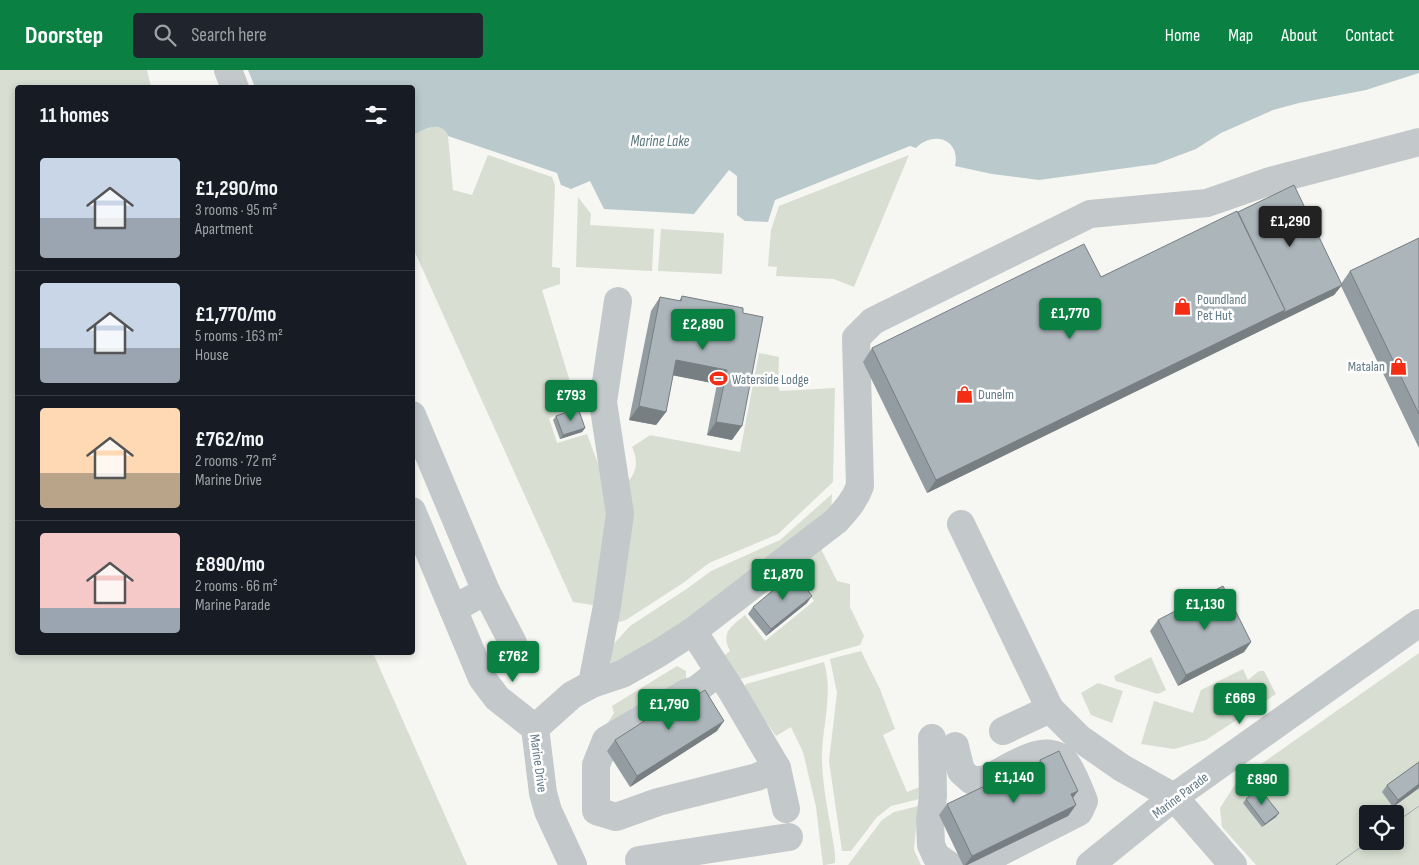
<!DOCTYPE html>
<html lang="en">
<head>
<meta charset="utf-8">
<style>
  body { margin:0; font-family:"Sofia Sans Condensed",sans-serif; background:#20242c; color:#f1f3f6; height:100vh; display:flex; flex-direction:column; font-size:19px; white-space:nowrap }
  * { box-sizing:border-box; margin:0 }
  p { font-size:16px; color:#9ea1a6 }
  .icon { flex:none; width:28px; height:28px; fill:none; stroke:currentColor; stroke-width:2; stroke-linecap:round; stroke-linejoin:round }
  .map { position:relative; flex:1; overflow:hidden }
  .details { position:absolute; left:15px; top:15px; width:400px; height:570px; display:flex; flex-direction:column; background:#171b24; border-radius:5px; box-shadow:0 2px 8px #0003 }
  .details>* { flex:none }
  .fabs { position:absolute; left:1359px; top:735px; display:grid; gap:10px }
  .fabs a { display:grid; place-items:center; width:45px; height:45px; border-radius:5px; background:#171b24; box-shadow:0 2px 8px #0003; font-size:25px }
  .price { position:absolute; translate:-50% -42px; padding:0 11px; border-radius:5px; background:#0b8043; color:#fff; font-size:16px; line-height:32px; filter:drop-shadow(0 1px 2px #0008) }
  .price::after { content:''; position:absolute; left:50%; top:30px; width:15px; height:11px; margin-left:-8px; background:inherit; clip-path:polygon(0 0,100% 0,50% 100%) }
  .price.current { background:#222; color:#fff }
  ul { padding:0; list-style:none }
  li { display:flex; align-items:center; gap:15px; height:125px; padding:0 25px }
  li+li { border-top:1px solid #363941 }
  li span { display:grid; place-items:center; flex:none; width:140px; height:100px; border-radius:5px; color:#555 }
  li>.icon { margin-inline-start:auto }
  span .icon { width:60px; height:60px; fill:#fffc; stroke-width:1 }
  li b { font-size:21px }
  h2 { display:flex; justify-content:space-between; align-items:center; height:60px; padding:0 25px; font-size:21px }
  header { display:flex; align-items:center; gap:30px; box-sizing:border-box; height:70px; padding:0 25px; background:#0b8043; color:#fff }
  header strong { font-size:24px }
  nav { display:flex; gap:28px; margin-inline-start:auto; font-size:18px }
  .search { width:350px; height:45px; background:#20242c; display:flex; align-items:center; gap:12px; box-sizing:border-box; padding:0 18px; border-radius:5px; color:#9ea1a6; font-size:19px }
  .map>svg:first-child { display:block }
</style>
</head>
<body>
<header>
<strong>Doorstep</strong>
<div class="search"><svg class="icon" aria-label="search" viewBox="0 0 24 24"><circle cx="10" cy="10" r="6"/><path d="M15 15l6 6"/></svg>Search here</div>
<nav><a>Home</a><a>Map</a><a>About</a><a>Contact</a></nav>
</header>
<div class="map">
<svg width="1419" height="795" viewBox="0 0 1419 795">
  <rect width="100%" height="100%" fill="#f6f6f2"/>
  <g fill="#d8ded2" fill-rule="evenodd">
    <path d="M 0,0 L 147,0 L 151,17 L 18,18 L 18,582 L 373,583 L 467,795 L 0,795 Z"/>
    <path d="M 437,56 L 442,57 L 448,66 L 453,120 L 472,125 L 488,85 L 552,107 L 555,115 L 552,197 L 560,198 L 560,214 L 542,220 L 575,328 L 590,325 L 593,326 L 589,335 L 549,348 L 557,373 L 587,364 L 603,407 L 608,436 L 598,536 L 573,532 L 413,178 L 412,65 L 432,57 Z"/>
    <path d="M 909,85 L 854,217 L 834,209 L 776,206 L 777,197 L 768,196 L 771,160 L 779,136 Z"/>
    <path d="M 578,127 L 591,144 L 590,155 L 654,159 L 652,201 L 576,197 Z"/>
    <path d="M 661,159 L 724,163 L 722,204 L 658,201 Z"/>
    <path d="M 759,283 L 779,287 L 778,317 L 780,321 L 835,318 L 833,412 L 778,464 L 709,493 L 683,513 L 626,550 L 616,553 L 624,415 C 637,404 639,392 632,377 L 650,365 L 740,382 Z"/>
    <path d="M 832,424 L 831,442 L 666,565 L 612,594 L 609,586 L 612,576 L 630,556 L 688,518 L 711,501 L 780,470 Z"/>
    <path d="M 820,477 L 837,511 L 850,514 L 850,537 L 864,566 L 860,575 L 737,610 L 721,588 L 730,581 C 720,562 732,556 745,545 L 765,571 L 814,531 L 790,501 Z"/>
    <path d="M 861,581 L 880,619 L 895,659 L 883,665 L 907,722 L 920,717 L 919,729 L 891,736 L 877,747 L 851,781 L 842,781 L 829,691 L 837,623 L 830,589 Z"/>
    <path d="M 1419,583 L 1419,795 L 1256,795 L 1222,757 L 1220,738 L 1236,713 L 1247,704 ZM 1368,744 L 1395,744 L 1395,771 L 1368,771 Z"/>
    <path d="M 1151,587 L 1166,620 L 1158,624 L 1116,611 L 1114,606 Z"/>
    <path d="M 824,592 C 834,625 821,659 822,692 C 823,723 831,754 835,784 L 835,793 L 825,795 L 823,795 L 816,737 L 803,682 L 791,657 L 776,666 L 742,618 L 746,614 Z"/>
    <path d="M 677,596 L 686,601 L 686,610 L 605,657 L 614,643 L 612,636 Z"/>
    <path d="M 1243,599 L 1248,610 L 1259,601 L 1264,601 L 1276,624 L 1206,670 L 1174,679 L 1141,674 L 1154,631 L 1193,643 L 1201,620 Z"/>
    <path d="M 1098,613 L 1123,621 L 1112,653 L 1091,645 L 1081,623 Z"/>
    <path d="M 918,736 L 914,780 L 921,795 L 848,795 L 882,750 L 894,742 Z"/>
  </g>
  <path fill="#bacacc" d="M 248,0 L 1419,0 L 1419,3 L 1366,20 L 1299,33 L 1273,40 L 1221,63 L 1196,79 L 1156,94 L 1039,110 L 992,104 L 955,96 C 961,70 934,60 916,78 L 910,76 L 775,130 L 768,152 L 745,151 L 737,145 L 737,106 L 729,100 L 694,144 L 604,139 L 590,111 L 571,119 L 561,115 L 557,103 L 448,66 C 440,49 425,60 413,65 L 412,18 L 255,17 Z"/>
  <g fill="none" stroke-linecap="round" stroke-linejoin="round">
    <g stroke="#c3c8cb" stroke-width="28">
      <path d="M 228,0 L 235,18"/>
      <path d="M 412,345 L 486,521 L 453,539"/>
      <path d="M 412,441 L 482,608 L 497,628 L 535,658 L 543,723 L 548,741 L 573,795"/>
      <path d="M 961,454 L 1050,639 L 1079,668 L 1122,698 L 1174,727 L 1233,795"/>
      <path d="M 486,521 L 513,573"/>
      <path d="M 693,561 L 731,620 L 777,698 L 786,739"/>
      <path d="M 719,602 L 696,620 L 686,623 L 606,670 L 596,695 L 596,741 L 616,747 L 658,732 L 757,707 L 777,698"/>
      <path d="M 592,614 L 607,536 L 620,444 L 603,332 L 618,231"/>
      <path d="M 535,658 L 572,625 L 592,614 L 622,604 L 659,583 L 693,561 L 836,451 C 846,440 855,430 860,416 L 856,268 L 873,251 L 1090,144 L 1207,133 L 1270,111 L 1419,72"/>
      <path d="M 1003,661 L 1050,639"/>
      <path d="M 932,668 L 933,726 L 930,750 L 931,775 L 936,786 L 949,795"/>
      <path d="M 955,676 L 961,701 L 971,710 C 976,710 982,710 986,709 C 1008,700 1045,668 1066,693 C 1074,704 1079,719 1084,731 L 1079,742 L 975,795"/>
      <path d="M 639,790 L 789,767"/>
      <path d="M 1090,795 L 1174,727 L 1419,553"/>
    </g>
    <g stroke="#a3abb0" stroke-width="1">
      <path d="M 1395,753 L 1419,736"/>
      <path d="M 1336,795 L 1369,771"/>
    </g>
  </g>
  <g fill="#939ca0">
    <path d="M 1238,142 L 1341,214 L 1350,201 L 1419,168 L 1419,378 L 1341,216 L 1334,225 L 927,423 L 863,292 L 872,278 L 1101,207 Z"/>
    <path d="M 682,226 L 743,238 L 732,370 L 707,365 L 717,314 L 673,305 L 666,342 L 656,355 L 629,350 L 651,241 L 660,227 L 679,231 Z"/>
    <path d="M 556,346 L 585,358 L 582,362 L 560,369 L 553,350 Z"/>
    <path d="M 807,533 L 766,566 L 748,544 L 753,537 Z"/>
    <path d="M 1158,550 L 1251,572 L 1244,582 L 1178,616 L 1150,561 Z"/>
    <path d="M 717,661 L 630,717 L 607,681 L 615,670 Z"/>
    <path d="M 1040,690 L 1073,728 L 1076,735 L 1068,746 L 967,795 L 963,795 L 939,745 L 947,734 L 1035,696 Z"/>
    <path d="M 1419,692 L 1419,718 L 1393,737 L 1382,722 L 1387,715 Z"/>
    <path d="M 1246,729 L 1276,747 L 1262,757 L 1243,733 Z"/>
  </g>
  <g fill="#787f82">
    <path d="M 1342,215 L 1334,225 L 927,423 L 936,410 L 1285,240 Z"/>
    <path d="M 676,290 L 727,300 L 717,314 L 666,304 Z"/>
    <path d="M 639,336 L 666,342 L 656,355 L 629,350 Z"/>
    <path d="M 716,352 L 742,356 L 732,370 L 707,365 Z"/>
    <path d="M 585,358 L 582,362 L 560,369 L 563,365 Z"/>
    <path d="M 812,526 L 807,533 L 766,566 L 771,559 Z"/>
    <path d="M 1251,572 L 1244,582 L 1178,616 L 1186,605 Z"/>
    <path d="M 724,651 L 717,661 L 630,717 L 637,706 Z"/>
    <path d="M 1419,714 L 1419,718 L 1393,737 L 1398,730 Z"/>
    <path d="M 1078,721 L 1070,732 L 1071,724 Z"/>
    <path d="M 1076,735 L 1068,746 L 967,795 L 965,795 L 972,786 Z"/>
    <path d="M 1279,743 L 1276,747 L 1262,757 L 1265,754 Z"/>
  </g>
  <g fill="#abb5ba" stroke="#787f82">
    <path d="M 1294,115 L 1342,215 L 1283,243 L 1285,240 L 1238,142 Z"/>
    <path d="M 1237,141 L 1285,240 L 936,410 L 872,278 L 1084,174 L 1101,207 Z"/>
    <path d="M 1419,168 L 1419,344 L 1350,201 Z"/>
    <path d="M 682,226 L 743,238 L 743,243 L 763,247 L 742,356 L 716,352 L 727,300 L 676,290 L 666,342 L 639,336 L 660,227 L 681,231 Z"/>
    <path d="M 578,338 L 585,358 L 563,365 L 556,346 Z"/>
    <path d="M 794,503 L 812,526 L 771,559 L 753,537 Z"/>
    <path d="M 1223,516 L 1251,572 L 1186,605 L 1158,550 Z"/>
    <path d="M 705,620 L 724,651 L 637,706 L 615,670 L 688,623 L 692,628 Z"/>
    <path d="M 1059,681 L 1078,721 L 1071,724 L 1076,735 L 972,786 L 947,734 L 1033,693 L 1036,699 L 1043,696 L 1040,690 Z"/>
    <path d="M 1419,692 L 1419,714 L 1398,730 L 1387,715 Z"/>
    <path d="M 1259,718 L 1279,743 L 1265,754 L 1246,729 Z"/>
  </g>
  <defs>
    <symbol id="shop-bare" viewBox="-9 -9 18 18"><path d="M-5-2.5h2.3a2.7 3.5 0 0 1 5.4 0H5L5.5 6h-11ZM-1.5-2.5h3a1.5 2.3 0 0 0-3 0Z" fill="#f42e14" stroke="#fff" stroke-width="2.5" paint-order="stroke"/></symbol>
    <symbol id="stadium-bare" viewBox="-9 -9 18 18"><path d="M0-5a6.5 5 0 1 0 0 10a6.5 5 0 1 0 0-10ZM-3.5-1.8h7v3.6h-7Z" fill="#f42e14" stroke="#fff" stroke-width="2.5" paint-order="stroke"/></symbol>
  </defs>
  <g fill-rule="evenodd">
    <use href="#shop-bare" x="1170" y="224" width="25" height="25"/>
    <use href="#shop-bare" x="1386" y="284" width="25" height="25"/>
    <use href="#stadium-bare" x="706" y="296" width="25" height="25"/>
    <use href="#shop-bare" x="952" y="312" width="25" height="25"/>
  </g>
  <g text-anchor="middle" stroke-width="5" stroke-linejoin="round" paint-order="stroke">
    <g font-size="14" fill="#627a86" stroke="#fff" text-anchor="start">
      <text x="1197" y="234">Poundland<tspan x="1197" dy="16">Pet Hut</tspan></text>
      <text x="1385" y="301" text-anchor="end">Matalan</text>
      <text x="732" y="314">Waterside Lodge</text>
      <text x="978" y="329">Dunelm</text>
    </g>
    <g font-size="14" fill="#627a86" stroke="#fff">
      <text transform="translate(539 693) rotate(82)" y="5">Marine Drive</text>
      <text transform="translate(1180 725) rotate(-37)" y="5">Marine Parade</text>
    </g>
    <g font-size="15" font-style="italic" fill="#58767c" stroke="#fff">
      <text x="660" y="76">Marine Lake</text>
    </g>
  </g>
</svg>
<div class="fabs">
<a><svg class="icon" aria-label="locate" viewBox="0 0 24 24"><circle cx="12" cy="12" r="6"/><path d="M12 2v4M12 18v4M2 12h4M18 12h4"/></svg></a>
</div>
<b class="price current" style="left:1290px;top:178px">£1,290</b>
<b class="price" style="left:1070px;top:270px">£1,770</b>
<b class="price" style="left:703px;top:281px">£2,890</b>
<b class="price" style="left:571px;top:352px">£793</b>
<b class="price" style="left:783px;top:531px">£1,870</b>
<b class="price" style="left:1205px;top:561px">£1,130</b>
<b class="price" style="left:513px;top:613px">£762</b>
<b class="price" style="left:1240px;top:655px">£669</b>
<b class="price" style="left:669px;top:661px">£1,790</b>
<b class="price" style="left:1014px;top:734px">£1,140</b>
<b class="price" style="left:1262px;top:736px">£890</b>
<section class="details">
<h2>11 homes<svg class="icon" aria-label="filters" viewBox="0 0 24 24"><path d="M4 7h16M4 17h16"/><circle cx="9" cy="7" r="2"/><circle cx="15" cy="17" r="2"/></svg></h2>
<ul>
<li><span style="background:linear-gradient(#c9d6e8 60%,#9aa5b1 0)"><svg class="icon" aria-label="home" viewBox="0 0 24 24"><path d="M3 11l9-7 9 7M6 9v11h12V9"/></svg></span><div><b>£1,290/mo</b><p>3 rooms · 95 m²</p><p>Apartment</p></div></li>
<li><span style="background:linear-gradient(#c9d6e8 65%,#9aa5b1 0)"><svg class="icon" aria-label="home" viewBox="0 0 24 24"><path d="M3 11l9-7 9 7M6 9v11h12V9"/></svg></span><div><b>£1,770/mo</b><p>5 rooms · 163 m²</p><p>House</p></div></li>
<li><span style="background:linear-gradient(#ffd9b3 65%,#b9a48a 0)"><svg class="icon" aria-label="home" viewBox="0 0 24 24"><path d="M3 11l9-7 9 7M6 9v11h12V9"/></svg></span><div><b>£762/mo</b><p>2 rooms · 72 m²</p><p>Marine Drive</p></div></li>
<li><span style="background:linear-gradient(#f6c9c9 75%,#9aa5b1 0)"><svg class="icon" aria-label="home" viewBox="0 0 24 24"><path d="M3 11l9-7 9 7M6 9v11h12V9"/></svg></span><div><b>£890/mo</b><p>2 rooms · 66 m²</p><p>Marine Parade</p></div></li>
</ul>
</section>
</div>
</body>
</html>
